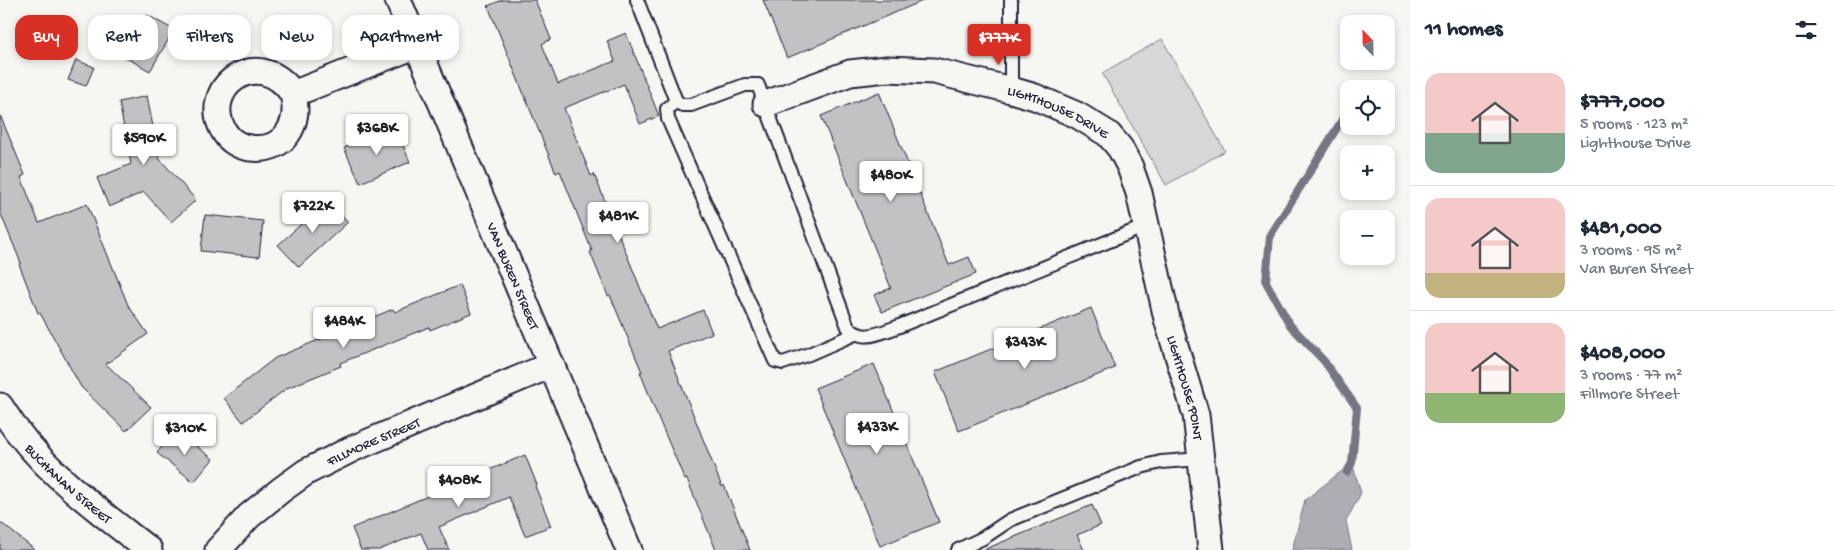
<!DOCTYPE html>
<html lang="en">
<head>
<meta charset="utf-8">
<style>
  body { margin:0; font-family:"Gochi Hand",sans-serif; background:#f2f2f3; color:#1f2937; height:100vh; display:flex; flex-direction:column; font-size:19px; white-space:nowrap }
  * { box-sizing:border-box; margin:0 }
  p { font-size:16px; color:#747a83 }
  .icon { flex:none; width:28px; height:28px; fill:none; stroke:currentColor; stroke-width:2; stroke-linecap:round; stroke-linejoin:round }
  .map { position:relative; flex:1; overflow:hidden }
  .side { display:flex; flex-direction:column; background:#fff; width:425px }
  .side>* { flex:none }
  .banner { position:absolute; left:15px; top:15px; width:475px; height:45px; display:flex; gap:10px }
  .needle { width:32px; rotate:338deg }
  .buttons { position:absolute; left:1340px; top:15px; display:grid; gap:10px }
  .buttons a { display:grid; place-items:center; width:55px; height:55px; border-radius:10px; background:#fff; box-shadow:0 2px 8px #0003; font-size:25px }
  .price { position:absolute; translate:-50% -42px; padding:0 11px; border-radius:5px; background:#fff; color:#222; font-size:16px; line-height:32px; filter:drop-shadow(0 1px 2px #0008) }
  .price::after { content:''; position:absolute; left:50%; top:30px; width:15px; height:11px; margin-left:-8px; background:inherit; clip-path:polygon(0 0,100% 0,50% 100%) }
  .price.on { background:#d93025; color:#fff }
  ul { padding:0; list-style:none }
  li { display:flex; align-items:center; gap:15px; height:125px; padding:0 15px }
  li+li { border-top:1px solid #e0e1e3 }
  li span { display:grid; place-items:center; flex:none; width:140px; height:100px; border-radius:15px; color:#555 }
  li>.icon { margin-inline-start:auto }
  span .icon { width:60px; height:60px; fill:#fffc; stroke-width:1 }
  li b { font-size:21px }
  h2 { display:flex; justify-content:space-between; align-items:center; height:60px; padding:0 15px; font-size:21px }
  .tag { padding:0 18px; border-radius:15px; background:#fff; box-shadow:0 2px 8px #0003; font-size:18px; line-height:45px }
  .tag.on { background:#d93025; color:#fff }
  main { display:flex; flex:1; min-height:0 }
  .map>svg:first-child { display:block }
</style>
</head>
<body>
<main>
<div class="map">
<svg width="1410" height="550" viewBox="0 0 1410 550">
  <rect width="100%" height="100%" fill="#f6f6f2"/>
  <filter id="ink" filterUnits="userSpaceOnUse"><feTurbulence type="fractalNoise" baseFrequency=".02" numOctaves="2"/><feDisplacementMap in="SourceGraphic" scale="10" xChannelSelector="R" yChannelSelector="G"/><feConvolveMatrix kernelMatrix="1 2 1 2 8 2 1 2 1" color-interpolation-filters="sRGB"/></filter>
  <g filter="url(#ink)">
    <path fill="#d7d7d7" stroke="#7c7c89" d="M 1162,39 L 1225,151 L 1166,185 L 1102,73 Z"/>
    <path fill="#adadb3" stroke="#757583" d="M 1352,463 L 1361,493 L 1346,521 L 1352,550 L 1292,550 L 1305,500 Z"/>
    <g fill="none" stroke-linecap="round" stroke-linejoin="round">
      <path stroke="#757583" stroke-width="8" d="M 1345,115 L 1270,236 L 1266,282 L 1290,325 L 1324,361 L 1357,408 L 1352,463 L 1347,472"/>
    </g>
    <g fill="#c2c2c4" stroke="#22223b">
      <path d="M 502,0 L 535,0 L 551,39 L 542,44 L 558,84 L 615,61 L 607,41 L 626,33 L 659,116 L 640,124 L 624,84 L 564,108 L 591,176 L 594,174 L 657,329 L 703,310 L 712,333 L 668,351 L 722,487 L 724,485 L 750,550 L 716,550 L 687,479 L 685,480 L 660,422 L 640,372 L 642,372 L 610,295 L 608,296 L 590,252 L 592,251 L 560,171 L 556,173 L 488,6 Z"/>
      <path d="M 763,0 L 925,0 L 787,58 Z"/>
      <path d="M 147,15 L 174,30 L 150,71 L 107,47 L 105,38 L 117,17 L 138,29 Z"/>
      <path d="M 76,60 L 94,67 L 86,86 L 68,80 Z"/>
      <path d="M 879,92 L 949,265 L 969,257 L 976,274 L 882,312 L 874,295 L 891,288 L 821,116 Z"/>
      <path d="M 147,96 L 159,158 L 196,200 L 171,222 L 144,192 L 109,207 L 97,178 L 131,164 L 119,102 Z"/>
      <path d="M 0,115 L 25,175 L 21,177 L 39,223 L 87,204 L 128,305 L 148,334 L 106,364 L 151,407 L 126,431 L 81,387 L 40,313 L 38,313 L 19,264 L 21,263 L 0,212 Z"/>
      <path d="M 397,131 L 410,162 L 360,183 L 344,148 L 368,138 L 370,142 Z"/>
      <path d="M 328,200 L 348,222 L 299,267 L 278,245 Z"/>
      <path d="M 205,215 L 263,221 L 259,257 L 201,251 Z"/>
      <path d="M 460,285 L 471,313 L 430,330 L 429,327 L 340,363 L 341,366 L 287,388 L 243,422 L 224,398 L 275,358 L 393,309 L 395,312 Z"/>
      <path d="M 1091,308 L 1115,368 L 959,431 L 935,372 Z"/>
      <path d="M 874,364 L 939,522 L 880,546 L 815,388 Z"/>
      <path d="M 176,430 L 213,459 L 194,482 L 157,453 Z"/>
      <path d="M 525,455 L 537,485 L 535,486 L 551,526 L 525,536 L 509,497 L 439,527 L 449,550 L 428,550 L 421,533 L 379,550 L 361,550 L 352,528 Z"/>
      <path d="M 1092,505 L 1101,525 L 1077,535 L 1084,550 L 983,550 Z"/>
      <path d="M 0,522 L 35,550 L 0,550 Z"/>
    </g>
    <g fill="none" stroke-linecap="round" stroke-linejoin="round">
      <defs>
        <g id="service">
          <path d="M 637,0 L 676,101 L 682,105 L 691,105 L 745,85 L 758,85 L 848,327 C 863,343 879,333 897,327 L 1146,226"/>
          <path d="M 1011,0 L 1011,90"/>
          <path d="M 676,101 L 667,109 L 668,119 L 775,361 L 783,363 L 809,354 L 855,334"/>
          <path d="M 958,550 L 983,538 L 1010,520 L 1141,467 L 1161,462 L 1201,459"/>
        </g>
        <g id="minor">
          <path id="s1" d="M 398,0 L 629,550"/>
          <path d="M 293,94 C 301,124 284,153 250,148 C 240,147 230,141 225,133 C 197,90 258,42 293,94 L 417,45"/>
          <path id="s2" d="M 766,104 L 850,73 L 887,69 L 934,71 L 1011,90 L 1035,97 L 1077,115 L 1108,134 L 1120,148 L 1130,167 L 1139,193 L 1167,319 L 1196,415 L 1211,550"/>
          <path id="s3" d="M 0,406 C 37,467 94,507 149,550"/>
          <path id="s4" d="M 218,550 L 249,516 L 281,490 L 306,472 L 352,449 L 551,365"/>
        </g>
      </defs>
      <use href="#service" stroke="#22223b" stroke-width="16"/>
      <use href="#minor" stroke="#22223b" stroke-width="29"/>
      <use href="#service" stroke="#f6f6f2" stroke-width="12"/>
      <use href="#minor" stroke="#f6f6f2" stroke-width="25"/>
    </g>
  </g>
  <g text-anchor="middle" stroke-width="4" stroke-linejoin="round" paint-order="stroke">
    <g font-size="14" fill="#22223b" stroke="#f6f6f2">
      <text dy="5" stroke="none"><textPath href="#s2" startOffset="305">LIGHTHOUSE DRIVE</textPath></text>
      <text dy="5" stroke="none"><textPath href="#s1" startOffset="299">VAN BUREN STREET</textPath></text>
      <text dy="5" stroke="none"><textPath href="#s2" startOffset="628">LIGHTHOUSE POINT</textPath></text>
      <text dy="5" stroke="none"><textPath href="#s4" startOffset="192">FILLMORE STREET</textPath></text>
      <text dy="5" stroke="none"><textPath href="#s3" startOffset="104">BUCHANAN STREET</textPath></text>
    </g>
  </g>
</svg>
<div class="buttons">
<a><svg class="needle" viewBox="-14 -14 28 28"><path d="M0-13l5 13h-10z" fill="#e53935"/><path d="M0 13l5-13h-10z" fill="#747a83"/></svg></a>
<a><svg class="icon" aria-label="locate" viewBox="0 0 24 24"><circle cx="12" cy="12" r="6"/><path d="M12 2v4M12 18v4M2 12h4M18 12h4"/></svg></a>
<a>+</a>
<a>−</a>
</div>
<b class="price on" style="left:999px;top:66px">$777K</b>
<b class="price" style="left:377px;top:156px">$368K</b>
<b class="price" style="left:144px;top:166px">$590K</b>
<b class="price" style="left:891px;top:203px">$480K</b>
<b class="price" style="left:313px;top:234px">$722K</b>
<b class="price" style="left:618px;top:244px">$481K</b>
<b class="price" style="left:344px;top:349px">$484K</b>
<b class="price" style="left:1025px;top:370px">$343K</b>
<b class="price" style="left:877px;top:455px">$433K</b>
<b class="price" style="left:185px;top:456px">$310K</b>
<b class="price" style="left:459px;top:508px">$408K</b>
<div class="banner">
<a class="tag on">Buy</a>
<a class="tag">Rent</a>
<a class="tag">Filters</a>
<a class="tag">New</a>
<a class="tag">Apartment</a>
</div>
</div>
<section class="side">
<h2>11 homes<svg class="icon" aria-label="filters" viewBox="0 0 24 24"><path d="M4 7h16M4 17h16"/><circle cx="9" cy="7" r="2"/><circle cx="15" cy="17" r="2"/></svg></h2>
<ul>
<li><span style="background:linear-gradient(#f6c9c9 60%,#7fa58c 0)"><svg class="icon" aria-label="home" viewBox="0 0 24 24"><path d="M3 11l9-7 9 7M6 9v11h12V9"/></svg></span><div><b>$777,000</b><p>5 rooms · 123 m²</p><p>Lighthouse Drive</p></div></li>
<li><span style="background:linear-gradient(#f6c9c9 75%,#c2b280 0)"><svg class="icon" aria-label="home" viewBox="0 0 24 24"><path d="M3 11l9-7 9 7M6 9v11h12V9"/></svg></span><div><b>$481,000</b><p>3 rooms · 95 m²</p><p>Van Buren Street</p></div></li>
<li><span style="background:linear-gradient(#f6c9c9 70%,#8fb573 0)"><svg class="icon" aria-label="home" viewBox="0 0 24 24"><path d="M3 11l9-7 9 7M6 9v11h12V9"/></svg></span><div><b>$408,000</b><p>3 rooms · 77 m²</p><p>Fillmore Street</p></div></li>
</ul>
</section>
</main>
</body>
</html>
